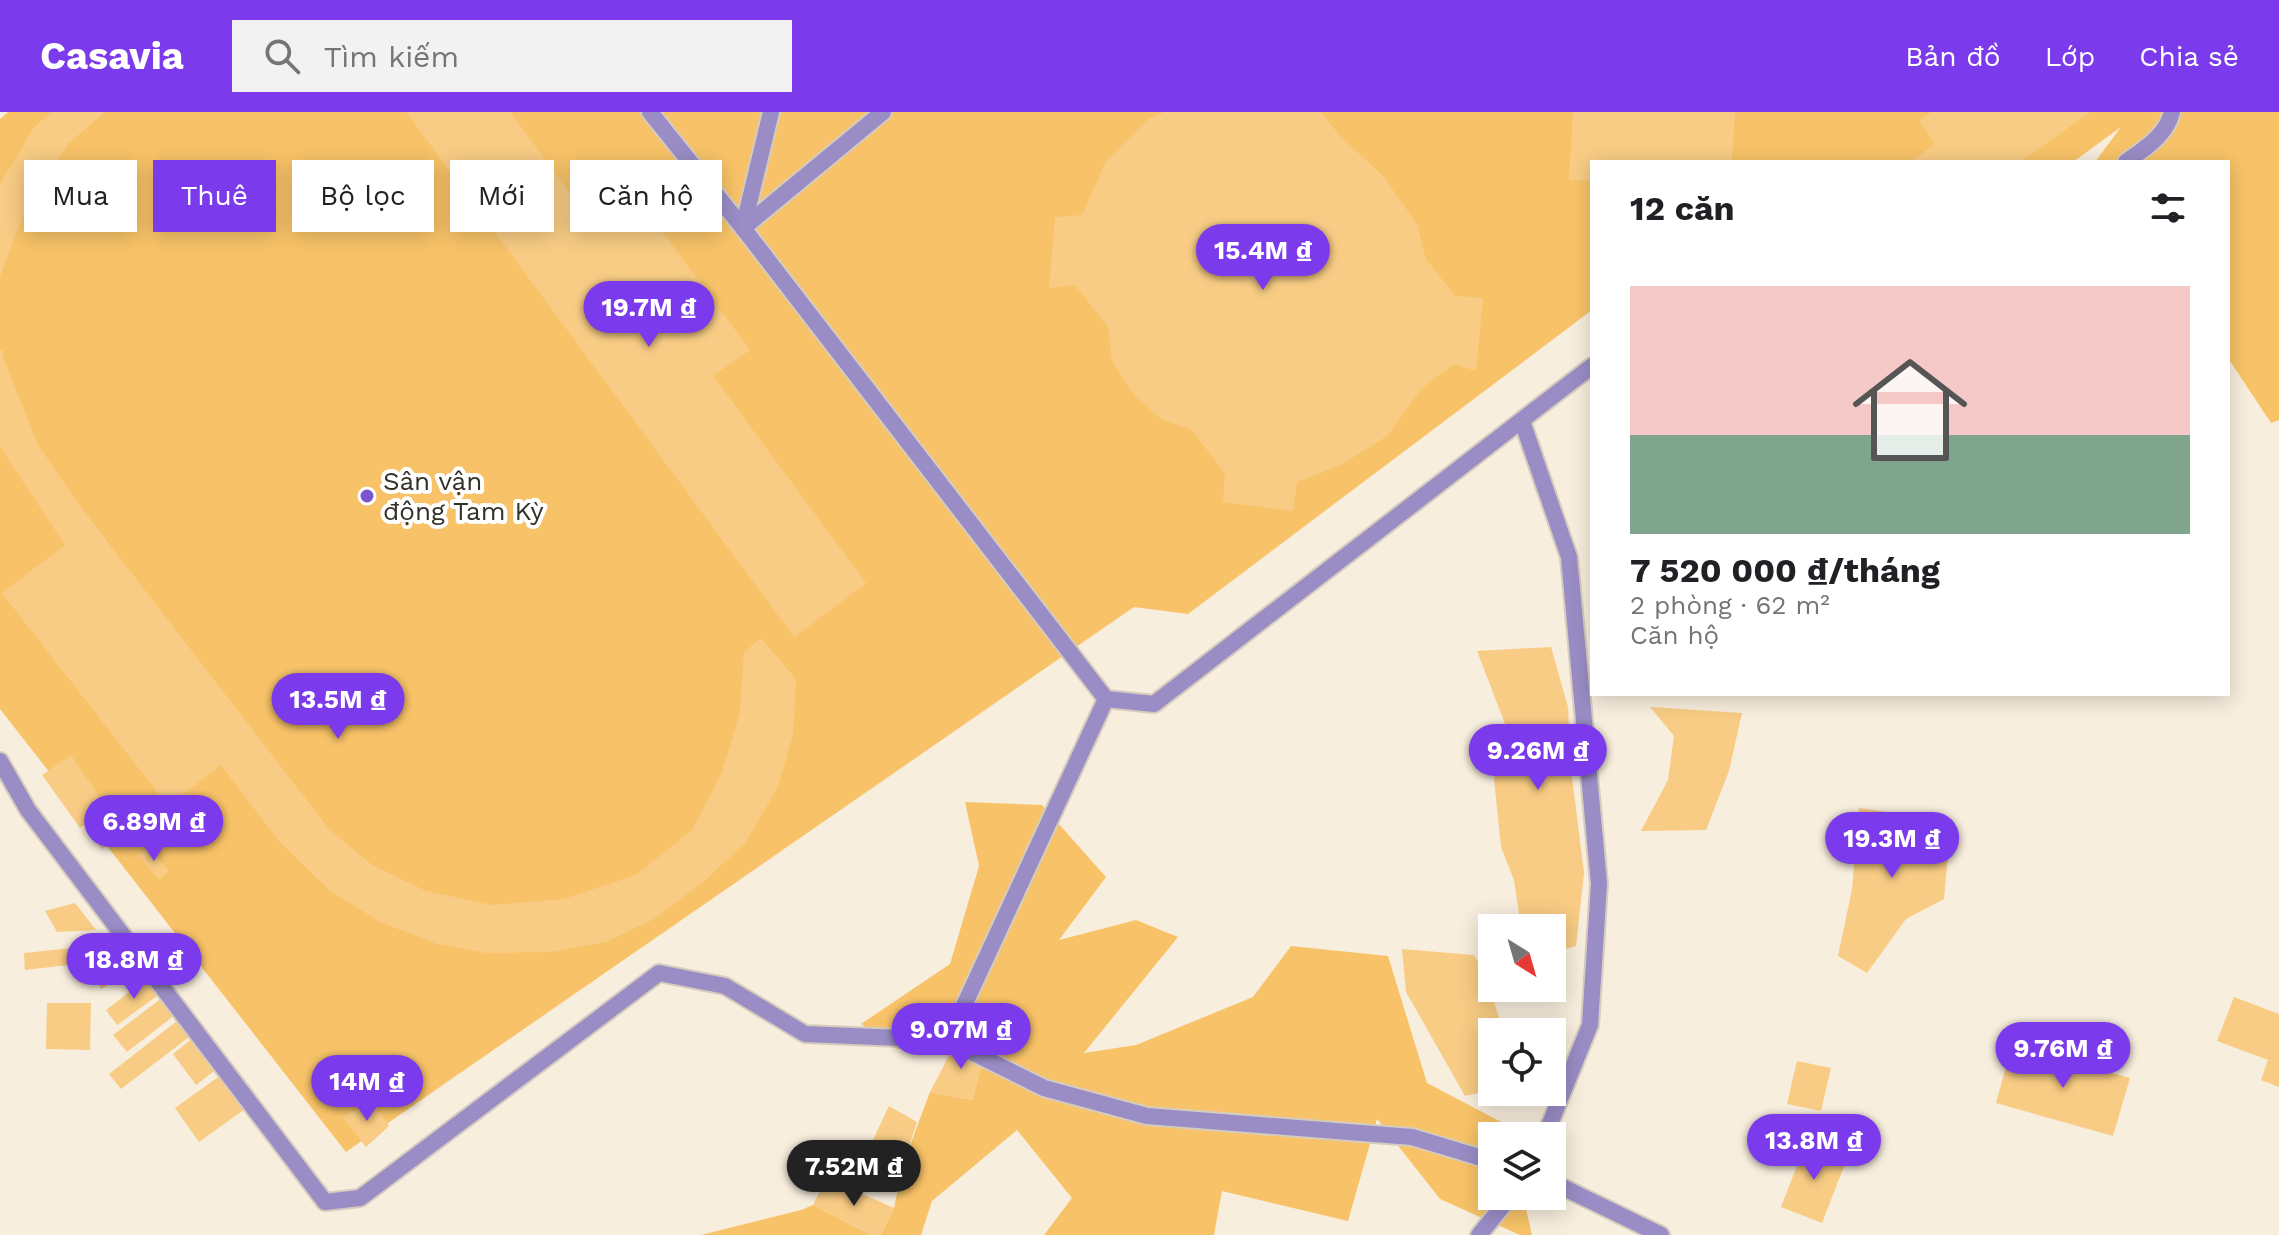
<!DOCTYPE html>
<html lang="vi">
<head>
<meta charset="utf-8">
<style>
  body { margin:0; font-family:"Work Sans",sans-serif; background:#f2f2f2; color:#202124; height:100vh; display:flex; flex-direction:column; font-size:30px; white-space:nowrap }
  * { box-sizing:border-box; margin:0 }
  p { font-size:26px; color:#757577 }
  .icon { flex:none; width:44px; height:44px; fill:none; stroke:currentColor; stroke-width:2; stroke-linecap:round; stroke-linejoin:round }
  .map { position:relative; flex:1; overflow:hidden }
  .details { position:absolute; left:1590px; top:48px; width:640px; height:536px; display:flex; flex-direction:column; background:#fff; border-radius:0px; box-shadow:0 4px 20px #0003 }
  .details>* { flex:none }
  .banner { position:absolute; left:24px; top:48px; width:760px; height:72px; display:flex; gap:16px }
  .needle { width:52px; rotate:143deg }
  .controls { position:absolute; left:1478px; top:802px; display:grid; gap:16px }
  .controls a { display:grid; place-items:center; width:88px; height:88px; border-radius:0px; background:#fff; box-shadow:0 4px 20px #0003; font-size:40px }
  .price { position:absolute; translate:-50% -68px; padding:0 18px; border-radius:28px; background:#7c3aed; color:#fff; font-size:26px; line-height:52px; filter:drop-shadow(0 2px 4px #0008) }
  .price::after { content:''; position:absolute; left:50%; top:48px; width:24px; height:18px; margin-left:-12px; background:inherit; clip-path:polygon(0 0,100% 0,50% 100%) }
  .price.current { background:#222; color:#fff }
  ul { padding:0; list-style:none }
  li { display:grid; align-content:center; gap:16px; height:424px; padding:0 40px }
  li span { display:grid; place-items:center; height:248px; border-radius:0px; color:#555 }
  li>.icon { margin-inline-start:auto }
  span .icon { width:144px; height:144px; fill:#fffc; stroke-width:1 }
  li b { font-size:34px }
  h2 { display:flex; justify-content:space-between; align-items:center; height:96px; padding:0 40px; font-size:34px }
  .tag { padding:0 28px; border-radius:0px; background:#fff; box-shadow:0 4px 20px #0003; font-size:28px; line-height:72px }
  .tag.current { background:#7c3aed; color:#fff }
  header { display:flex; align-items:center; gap:48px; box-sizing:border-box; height:112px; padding:0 40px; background:#7c3aed; color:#fff }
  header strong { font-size:38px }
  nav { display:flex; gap:44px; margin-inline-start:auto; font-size:28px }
  .search { width:560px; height:72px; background:#f2f2f2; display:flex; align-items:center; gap:20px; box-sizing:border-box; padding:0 28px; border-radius:0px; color:#757577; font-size:30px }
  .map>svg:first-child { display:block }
</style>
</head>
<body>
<header>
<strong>Casavia</strong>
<div class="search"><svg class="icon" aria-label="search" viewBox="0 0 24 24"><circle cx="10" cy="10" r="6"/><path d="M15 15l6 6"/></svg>Tìm kiếm</div>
<nav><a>Bản đồ</a><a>Lớp</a><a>Chia sẻ</a></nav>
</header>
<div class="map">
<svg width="2279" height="1123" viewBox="0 0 2279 1123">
  <rect width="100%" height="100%" fill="#f8eede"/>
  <g fill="#f8c368">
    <path d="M 8,0 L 2279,0 L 2279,308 L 2271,311 L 2228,246 L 2228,50 L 2095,50 L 2121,15 L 2073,50 L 1592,50 L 1592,198 L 1188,502 L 1134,495 L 346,1040 L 0,597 L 0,7 Z"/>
    <path d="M 965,690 L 1042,693 L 1106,765 L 1059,828 L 1136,808 L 1178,825 L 1084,941 L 1136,933 L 1253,885 L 1291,834 L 1388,844 L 1427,971 L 1507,1013 L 1510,1024 L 1492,1024 L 1492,1084 L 1523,1084 L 1532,1123 L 1520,1123 L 1440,1087 L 1377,1007 L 1348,1109 L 1222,1079 L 1214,1123 L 1044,1123 L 1072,1086 L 1017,1018 L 932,1089 L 921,1123 L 881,1123 L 894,1096 L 903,1052 L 930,980 L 972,988 L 987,936 L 956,930 L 898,937 L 861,912 L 950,852 L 979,754 Z"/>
    <path d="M 813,1093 L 871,1123 L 701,1123 L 801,1098 Z"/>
  </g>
  <g fill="#f8cc84">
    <path d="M 52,0 L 105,0 L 69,31 L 24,101 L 0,165 L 0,72 L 35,14 Z"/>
    <path d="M 406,0 L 510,0 L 573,85 L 615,55 L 750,238 L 713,264 L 866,471 L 794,525 Z"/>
    <path d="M 1164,0 L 1321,0 L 1340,24 L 1383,64 L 1417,112 L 1426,147 L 1455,184 L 1483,186 L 1476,259 L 1454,252 L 1421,277 L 1387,324 L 1341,353 L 1297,370 L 1293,399 L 1223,390 L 1225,362 L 1192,318 L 1161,307 L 1133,282 L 1112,249 L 1108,215 L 1075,173 L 1049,176 L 1055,105 L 1082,103 L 1106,49 L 1148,7 Z"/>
    <path d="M 1573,0 L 1735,0 L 1732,50 L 1592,50 L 1592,69 L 1569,68 Z"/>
    <path d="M 1931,0 L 2090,0 L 2021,50 L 1910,50 L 1935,32 L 1919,9 Z"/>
    <path d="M 0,238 L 3,238 L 3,245 L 38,333 L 83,398 L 329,717 L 372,753 L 426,779 L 492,793 L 564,787 L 636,763 L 692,718 L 722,660 L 740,600 L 744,540 L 761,526 L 796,567 L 793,623 L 777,677 L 745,731 L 702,771 L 654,807 L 606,830 L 551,840 L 486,841 L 437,832 L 380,810 L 329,778 L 278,728 L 221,653 L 168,694 L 2,481 L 65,433 L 0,335 Z"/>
    <path d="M 1551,535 L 1568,595 L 1571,657 L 1584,761 L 1576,834 L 1555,840 L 1552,838 L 1552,816 L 1521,816 L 1514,768 L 1501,735 L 1494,667 L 1509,622 L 1477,539 Z"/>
    <path d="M 1650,595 L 1742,601 L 1729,659 L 1706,718 L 1641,719 L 1668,668 L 1674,624 Z"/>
    <path d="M 71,643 L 107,696 L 80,716 L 42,663 Z"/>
    <path d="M 1859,696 L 1951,709 L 1944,787 L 1906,807 L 1867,861 L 1838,844 L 1852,777 Z"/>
    <path d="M 106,703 L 121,722 L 102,737 L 87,717 Z"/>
    <path d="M 148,735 L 169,759 L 159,768 L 138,743 Z"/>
    <path d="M 75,791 L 96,818 L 57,820 L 45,799 Z"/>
    <path d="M 100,833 L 102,849 L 25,858 L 24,841 Z"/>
    <path d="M 1402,837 L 1474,843 L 1484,860 L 1502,914 L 1503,920 L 1492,920 L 1492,978 L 1465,984 L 1406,880 Z"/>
    <path d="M 132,841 L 140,854 L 101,877 L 93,863 Z"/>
    <path d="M 149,865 L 161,881 L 117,913 L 106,898 Z"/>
    <path d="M 2234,885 L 2279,902 L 2279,975 L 2261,968 L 2268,948 L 2217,929 Z"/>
    <path d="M 162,886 L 175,903 L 127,940 L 113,923 Z"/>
    <path d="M 47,891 L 91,891 L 90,938 L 46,937 Z"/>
    <path d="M 177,909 L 189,925 L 121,977 L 109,962 Z"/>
    <path d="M 194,925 L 218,956 L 196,973 L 173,942 Z"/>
    <path d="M 956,930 L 988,935 L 972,988 L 930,980 Z"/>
    <path d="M 2012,933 L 2130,966 L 2113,1024 L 1996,991 Z"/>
    <path d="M 1797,949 L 1831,956 L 1821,999 L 1787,992 Z"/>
    <path d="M 221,963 L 245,997 L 199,1030 L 175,996 Z"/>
    <path d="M 372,988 L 389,1014 L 366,1035 L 343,1005 Z"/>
    <path d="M 889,994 L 917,1010 L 903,1052 L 878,1050 L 870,1077 L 826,1066 L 827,1044 L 863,1049 Z"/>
    <path d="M 1807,1028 L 1848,1044 L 1822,1111 L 1781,1095 Z"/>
    <path d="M 826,1066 L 894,1096 L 881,1123 L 871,1123 L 813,1093 Z"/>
  </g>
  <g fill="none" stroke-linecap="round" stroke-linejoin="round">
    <defs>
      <g id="minor">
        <path d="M 650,0 L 743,116 L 883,0"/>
        <path d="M 771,0 L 743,116 L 1106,587 L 1154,592 L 1592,254"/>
        <path d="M 2126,50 C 2145,36 2166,24 2172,0"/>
        <path d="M 1522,309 L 1569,445 L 1599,772 L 1590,913 L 1545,1024"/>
        <path d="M 0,649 L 28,698 L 325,1090 L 360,1086 L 659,861 L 725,874 L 805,922 L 948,928 L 1044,976 L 1147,1004 L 1412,1025 L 1492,1049"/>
        <path d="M 948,928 L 1106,587"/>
        <path d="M 1552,1070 L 1661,1123"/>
        <path d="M 1479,1123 L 1511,1084"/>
      </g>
    </defs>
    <use href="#minor" stroke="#d5ccbe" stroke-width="20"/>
    <use href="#minor" stroke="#9a8dc6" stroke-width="16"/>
  </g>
  <circle fill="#7c54ce" stroke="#fff" stroke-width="3" cx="367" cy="384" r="8"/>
  <g text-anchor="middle" stroke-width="8" stroke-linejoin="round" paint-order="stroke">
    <g font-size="26" fill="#34302a" stroke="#fff" text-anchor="start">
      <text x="383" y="378">Sân vận<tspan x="383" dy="30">động Tam Kỳ</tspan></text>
    </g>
  </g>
</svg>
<div class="controls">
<a><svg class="needle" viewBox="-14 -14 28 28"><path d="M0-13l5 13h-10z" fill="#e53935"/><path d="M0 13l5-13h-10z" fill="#757577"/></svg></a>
<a><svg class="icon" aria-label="locate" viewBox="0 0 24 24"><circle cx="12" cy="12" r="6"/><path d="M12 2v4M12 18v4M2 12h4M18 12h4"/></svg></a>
<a><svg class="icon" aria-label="layers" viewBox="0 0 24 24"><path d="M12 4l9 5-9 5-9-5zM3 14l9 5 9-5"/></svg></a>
</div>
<b class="price" style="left:1263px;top:180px">15.4M ₫</b>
<b class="price" style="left:649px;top:237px">19.7M ₫</b>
<b class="price" style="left:338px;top:629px">13.5M ₫</b>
<b class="price" style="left:1538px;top:680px">9.26M ₫</b>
<b class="price" style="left:154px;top:751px">6.89M ₫</b>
<b class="price" style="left:1892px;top:768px">19.3M ₫</b>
<b class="price" style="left:134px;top:889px">18.8M ₫</b>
<b class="price" style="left:961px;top:959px">9.07M ₫</b>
<b class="price" style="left:2063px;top:978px">9.76M ₫</b>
<b class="price" style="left:367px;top:1011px">14M ₫</b>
<b class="price" style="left:1814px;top:1070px">13.8M ₫</b>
<b class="price current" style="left:854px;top:1096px">7.52M ₫</b>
<div class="banner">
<a class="tag">Mua</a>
<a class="tag current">Thuê</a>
<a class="tag">Bộ lọc</a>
<a class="tag">Mới</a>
<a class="tag">Căn hộ</a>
</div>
<section class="details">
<h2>12 căn<svg class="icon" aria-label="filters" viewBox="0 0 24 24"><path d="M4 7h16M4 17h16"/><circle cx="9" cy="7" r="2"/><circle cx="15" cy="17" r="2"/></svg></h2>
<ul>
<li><span style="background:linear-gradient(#f6c9c9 60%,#7fa58c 0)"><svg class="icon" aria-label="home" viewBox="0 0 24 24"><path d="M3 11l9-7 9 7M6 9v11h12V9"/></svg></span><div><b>7 520 000 ₫/tháng</b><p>2 phòng · 62 m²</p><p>Căn hộ</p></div></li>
</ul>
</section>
</div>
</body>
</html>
